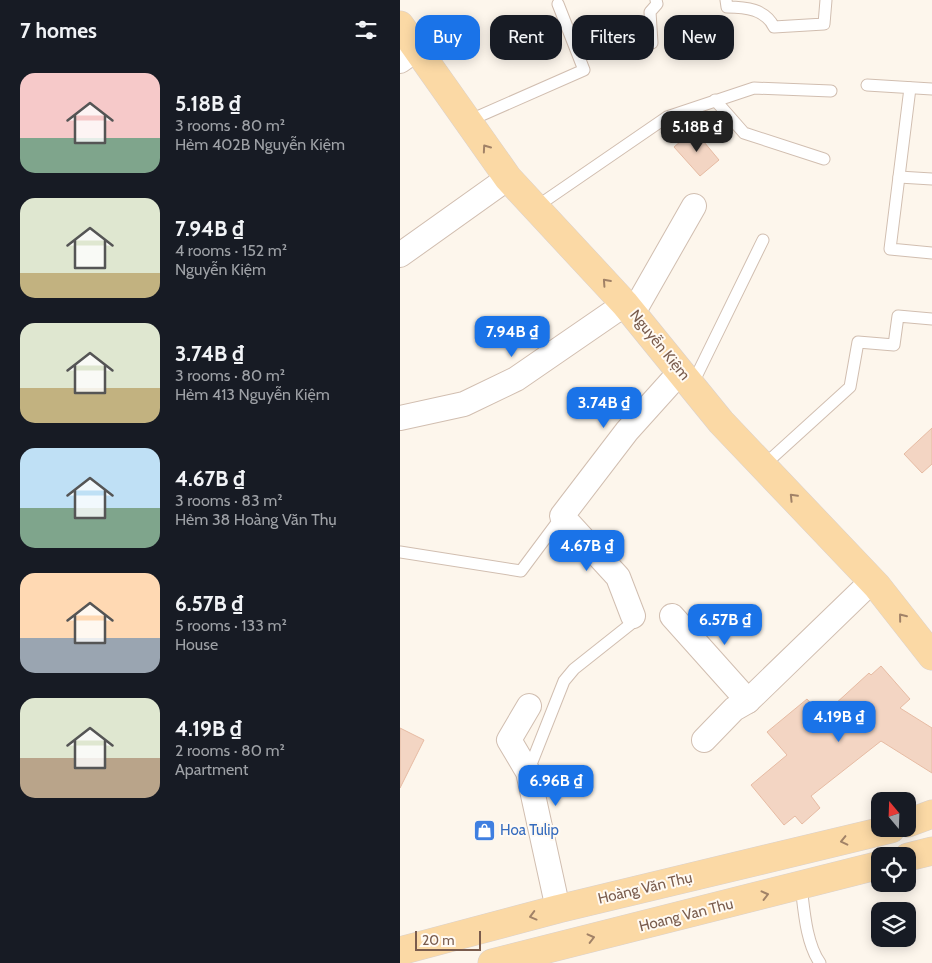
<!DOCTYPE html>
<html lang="en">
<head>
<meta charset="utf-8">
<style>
  body { margin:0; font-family:Cabin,sans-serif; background:#20242c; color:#f1f3f6; height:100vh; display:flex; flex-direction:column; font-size:19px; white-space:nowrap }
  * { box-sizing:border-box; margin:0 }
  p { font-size:16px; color:#9ea1a6 }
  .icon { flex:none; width:28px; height:28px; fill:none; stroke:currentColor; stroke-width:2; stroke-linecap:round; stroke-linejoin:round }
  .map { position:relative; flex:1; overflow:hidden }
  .details { display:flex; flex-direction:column; background:#171b24; width:400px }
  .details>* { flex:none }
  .top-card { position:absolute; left:15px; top:15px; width:441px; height:45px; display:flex; gap:10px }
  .needle { width:32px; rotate:341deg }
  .buttons { position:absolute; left:471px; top:792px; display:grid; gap:10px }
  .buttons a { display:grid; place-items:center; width:45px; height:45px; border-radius:10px; background:#171b24; box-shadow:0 2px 12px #0003; font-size:25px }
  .scale { position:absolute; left:15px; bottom:12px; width:66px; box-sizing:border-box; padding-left:5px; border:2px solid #7a5c4d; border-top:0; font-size:14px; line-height:18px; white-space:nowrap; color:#7a5c4d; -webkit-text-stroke:4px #fffaf3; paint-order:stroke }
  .price { position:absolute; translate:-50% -42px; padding:0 11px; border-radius:10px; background:#1a73e8; color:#fff; font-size:16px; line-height:32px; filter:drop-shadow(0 1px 2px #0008) }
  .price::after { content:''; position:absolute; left:50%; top:30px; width:15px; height:11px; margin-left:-8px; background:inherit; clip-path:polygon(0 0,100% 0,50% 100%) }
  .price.active { background:#222; color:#fff }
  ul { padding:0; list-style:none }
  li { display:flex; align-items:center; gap:15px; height:125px; padding:0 20px }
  li span { display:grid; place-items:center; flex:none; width:140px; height:100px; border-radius:15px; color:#555 }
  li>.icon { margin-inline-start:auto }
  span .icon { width:60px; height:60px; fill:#fffc; stroke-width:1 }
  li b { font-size:21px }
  h2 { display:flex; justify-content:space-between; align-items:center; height:60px; padding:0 20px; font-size:21px }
  .pill { padding:0 18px; border-radius:15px; background:#171b24; box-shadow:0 2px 12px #0003; font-size:18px; line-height:45px }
  .pill.active { background:#1a73e8; color:#fff }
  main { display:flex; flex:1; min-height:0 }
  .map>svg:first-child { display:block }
</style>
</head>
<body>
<main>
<section class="details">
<h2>7 homes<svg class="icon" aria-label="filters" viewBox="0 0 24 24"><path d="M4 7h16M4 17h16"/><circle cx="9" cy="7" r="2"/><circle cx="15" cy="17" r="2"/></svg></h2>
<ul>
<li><span style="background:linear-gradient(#f6c9c9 65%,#7fa58c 0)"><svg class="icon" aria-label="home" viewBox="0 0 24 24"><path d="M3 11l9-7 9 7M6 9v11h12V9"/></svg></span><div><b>5.18B ₫</b><p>3 rooms · 80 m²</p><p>Hẻm 402B Nguyễn Kiệm</p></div></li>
<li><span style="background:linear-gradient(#dfe7d0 75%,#c2b280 0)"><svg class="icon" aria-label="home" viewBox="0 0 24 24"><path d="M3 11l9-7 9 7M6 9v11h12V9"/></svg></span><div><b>7.94B ₫</b><p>4 rooms · 152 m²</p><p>Nguyễn Kiệm</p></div></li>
<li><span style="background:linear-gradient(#dfe7d0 65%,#c2b280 0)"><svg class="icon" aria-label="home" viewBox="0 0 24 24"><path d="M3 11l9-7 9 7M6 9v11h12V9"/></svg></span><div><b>3.74B ₫</b><p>3 rooms · 80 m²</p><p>Hẻm 413 Nguyễn Kiệm</p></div></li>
<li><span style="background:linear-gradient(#bfe0f5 60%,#7fa58c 0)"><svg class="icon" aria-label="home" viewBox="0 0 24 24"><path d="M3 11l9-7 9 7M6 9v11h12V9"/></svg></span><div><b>4.67B ₫</b><p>3 rooms · 83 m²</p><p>Hẻm 38 Hoàng Văn Thụ</p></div></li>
<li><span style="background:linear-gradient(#ffd9b3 65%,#9aa5b1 0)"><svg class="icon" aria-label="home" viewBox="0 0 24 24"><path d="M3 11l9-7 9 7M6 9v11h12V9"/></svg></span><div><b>6.57B ₫</b><p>5 rooms · 133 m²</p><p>House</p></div></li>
<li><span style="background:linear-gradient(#dfe7d0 60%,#b9a48a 0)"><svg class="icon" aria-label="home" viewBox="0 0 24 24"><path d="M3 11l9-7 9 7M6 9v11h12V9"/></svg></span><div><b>4.19B ₫</b><p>2 rooms · 80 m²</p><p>Apartment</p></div></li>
</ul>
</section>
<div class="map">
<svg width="532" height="963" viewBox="0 0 532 963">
  <rect width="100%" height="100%" fill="#fdf6ec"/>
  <g fill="#f3d5c3" stroke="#e6bba3">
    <path d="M 294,130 L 319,160 L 300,176 L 274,147 Z"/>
    <path d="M 532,428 L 532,464 L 522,473 L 504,454 Z"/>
    <path d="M 481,666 L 510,699 L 500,708 L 532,728 L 532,773 L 481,741 L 411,796 L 420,808 L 402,824 L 395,816 L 384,825 L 351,785 L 387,755 L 367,732 L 407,699 L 422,716 L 469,673 L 471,675 Z"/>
    <path d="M 0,728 L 24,740 L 0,788 Z"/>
  </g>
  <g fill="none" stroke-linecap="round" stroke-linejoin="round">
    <defs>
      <g id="service">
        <path d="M 326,0 L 327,7 C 346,7 365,9 374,27 L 424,24 L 426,0"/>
        <path d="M 252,43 L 250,12 L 257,4 L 256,0"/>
        <path d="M 467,85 L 532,89"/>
        <path d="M 510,88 L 490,249 L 532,253"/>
        <path d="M 315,100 L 344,133 L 424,159"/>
        <path d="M 68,121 L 184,70 L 158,4"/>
        <path d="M 499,177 L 532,179"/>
        <path d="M 136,207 L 267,117 L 354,88 L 431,91"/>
        <path d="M 292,385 L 363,240"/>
        <path d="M 363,466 L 450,387 L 458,342 L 494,345 L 498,316 L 532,319"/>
        <path d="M 0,552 L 121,571 L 162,516"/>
        <path d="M 128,772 L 164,681 L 174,669 L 232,623 L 233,616"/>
        <path d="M 401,886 C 404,910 406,943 420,963"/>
      </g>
      <g id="minor">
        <path d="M 0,61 L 17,49"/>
        <path d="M 0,255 L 108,178"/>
        <path d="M 233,313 L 294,206"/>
        <path d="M 0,418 L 64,404 L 116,379 L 225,304"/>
        <path d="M 233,616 L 218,577 L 162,516 L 227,431 L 281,371"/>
        <path d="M 272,616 L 348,701"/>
        <path d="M 129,706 L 109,740 L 128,772 L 158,909"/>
        <path d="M 304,740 L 334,709 L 348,701 L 472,581"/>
      </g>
      <g id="primary">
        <path d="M 0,25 L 108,178 L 225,304 L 321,422 L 477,586 L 532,656"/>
        <path d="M 508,823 L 532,814"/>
        <path d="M 508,857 L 532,851"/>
        <path d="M 0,951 L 158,909 L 491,829"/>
        <path d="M 92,963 L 480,865"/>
      </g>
    </defs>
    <use href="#service" stroke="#d1beb0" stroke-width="13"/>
    <use href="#minor" stroke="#d1beb0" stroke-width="26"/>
    <use href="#primary" stroke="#dad1cd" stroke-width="29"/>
    <use href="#service" stroke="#fff" stroke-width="11"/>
    <use href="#minor" stroke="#fff" stroke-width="24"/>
    <use href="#primary" stroke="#fbd9a5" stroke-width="28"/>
  </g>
  <defs><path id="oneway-chevron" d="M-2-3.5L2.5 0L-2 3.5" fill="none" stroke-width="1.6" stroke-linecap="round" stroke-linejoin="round" transform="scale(1.25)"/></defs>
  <g stroke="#a18267">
    <use href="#oneway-chevron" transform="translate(86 148) rotate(-125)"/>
    <use href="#oneway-chevron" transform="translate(206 282) rotate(-132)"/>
    <use href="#oneway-chevron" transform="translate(393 497) rotate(-134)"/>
    <use href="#oneway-chevron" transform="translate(502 617) rotate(-129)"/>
    <use href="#oneway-chevron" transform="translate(444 841) rotate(167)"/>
    <use href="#oneway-chevron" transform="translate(365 895) rotate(-14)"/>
    <use href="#oneway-chevron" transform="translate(133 916) rotate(165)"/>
    <use href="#oneway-chevron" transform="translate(191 938) rotate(-14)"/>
  </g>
  <defs>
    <symbol id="shop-square" viewBox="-11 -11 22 22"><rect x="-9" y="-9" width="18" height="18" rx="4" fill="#3f7fe0" stroke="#fffaf3"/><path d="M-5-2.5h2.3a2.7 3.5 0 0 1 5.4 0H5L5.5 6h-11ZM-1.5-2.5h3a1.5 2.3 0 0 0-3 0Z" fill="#fff"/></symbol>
  </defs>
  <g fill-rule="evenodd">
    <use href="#shop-square" x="72" y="818" width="25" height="25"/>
  </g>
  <g text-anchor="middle" stroke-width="4" stroke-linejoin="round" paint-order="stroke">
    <g font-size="15" fill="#7a5c4d" stroke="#fffaf3">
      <text transform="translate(260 345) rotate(51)" y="5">Nguyễn Kiệm</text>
      <text transform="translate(245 888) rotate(-13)" y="5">Hoàng Văn Thụ</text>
      <text transform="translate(286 915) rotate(-14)" y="5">Hoang Van Thu</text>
    </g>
    <g font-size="15" fill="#366cbe" stroke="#fffaf3" text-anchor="start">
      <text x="100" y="835">Hoa Tulip</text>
    </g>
  </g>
</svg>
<div class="buttons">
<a><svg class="needle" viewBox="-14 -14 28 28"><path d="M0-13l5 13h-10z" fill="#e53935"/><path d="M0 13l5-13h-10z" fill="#9ea1a6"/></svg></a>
<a><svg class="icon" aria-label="locate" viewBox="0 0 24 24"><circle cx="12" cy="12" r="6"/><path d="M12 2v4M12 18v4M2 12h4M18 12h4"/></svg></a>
<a><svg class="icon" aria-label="layers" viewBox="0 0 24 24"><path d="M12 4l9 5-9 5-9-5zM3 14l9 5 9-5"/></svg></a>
</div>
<div class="scale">20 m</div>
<b class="price active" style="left:297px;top:153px">5.18B ₫</b>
<b class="price" style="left:112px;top:358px">7.94B ₫</b>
<b class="price" style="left:204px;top:429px">3.74B ₫</b>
<b class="price" style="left:187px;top:572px">4.67B ₫</b>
<b class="price" style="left:325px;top:646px">6.57B ₫</b>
<b class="price" style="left:439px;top:743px">4.19B ₫</b>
<b class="price" style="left:156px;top:807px">6.96B ₫</b>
<div class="top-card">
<a class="pill active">Buy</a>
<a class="pill">Rent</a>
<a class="pill">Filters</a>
<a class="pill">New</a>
</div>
</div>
</main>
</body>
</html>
